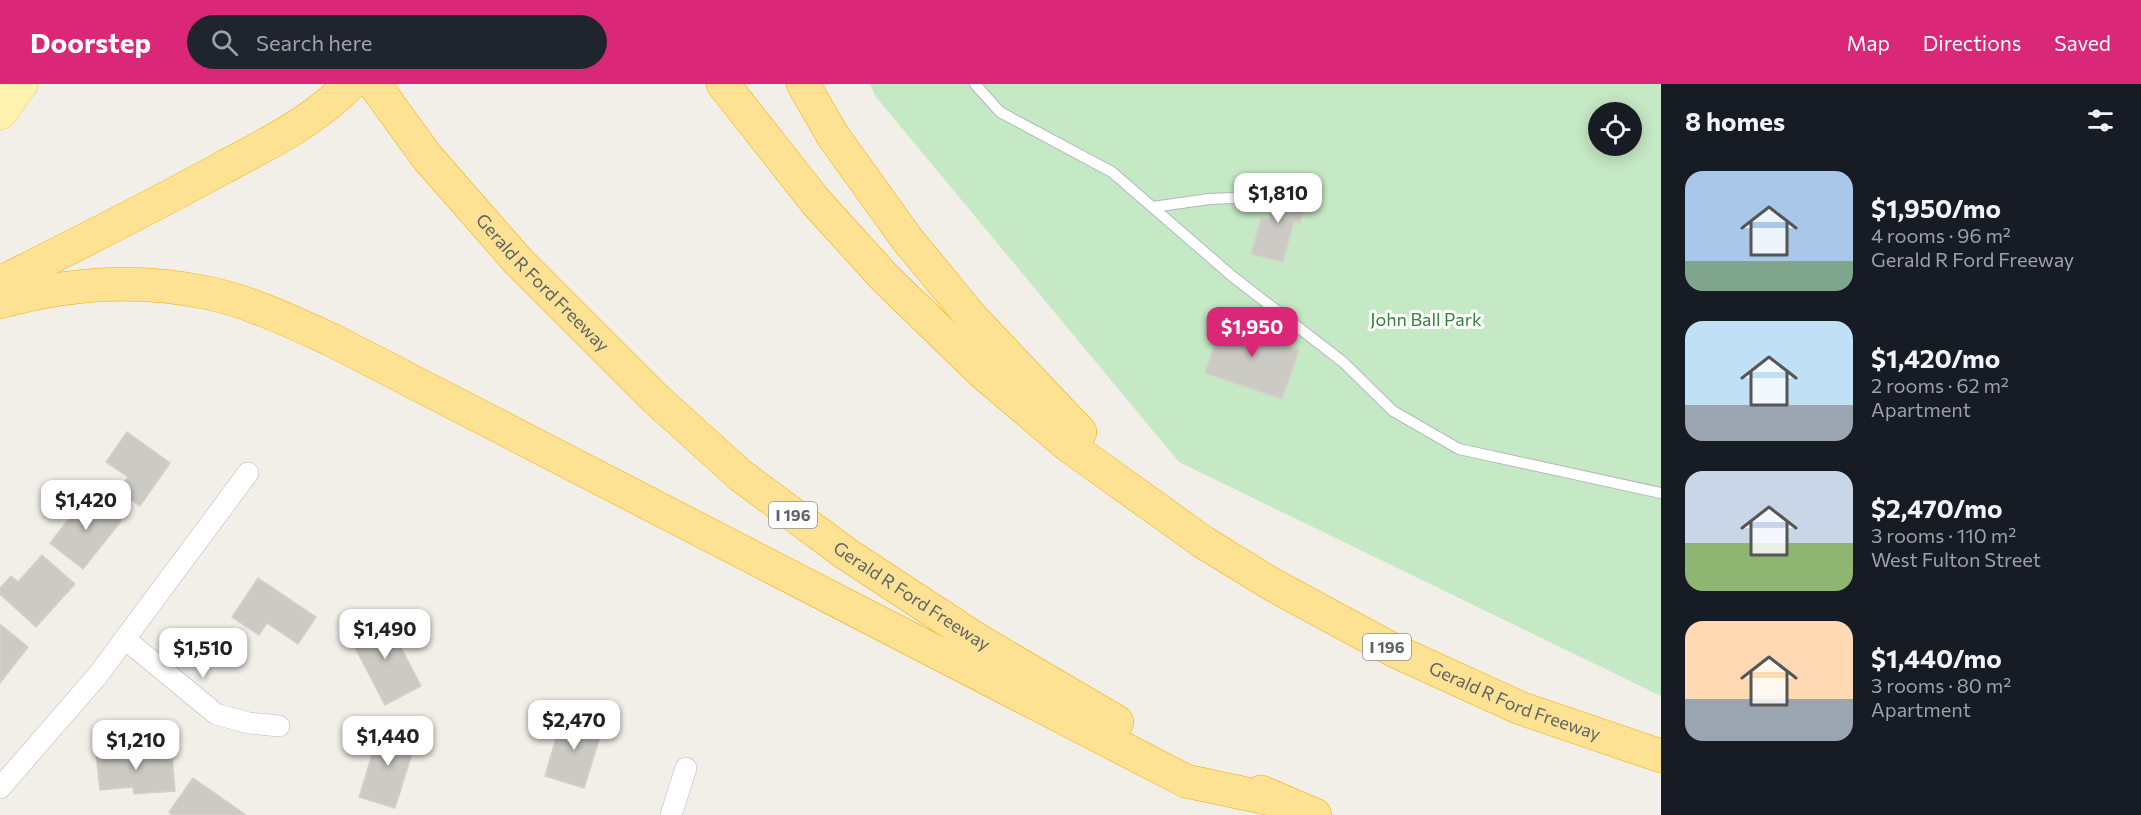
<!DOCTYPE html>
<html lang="en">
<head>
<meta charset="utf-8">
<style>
  body { margin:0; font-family:Commissioner,sans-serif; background:#20242c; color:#f1f3f6; height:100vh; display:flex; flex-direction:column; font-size:22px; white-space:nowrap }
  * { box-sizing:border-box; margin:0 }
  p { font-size:20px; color:#9ea1a6 }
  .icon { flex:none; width:33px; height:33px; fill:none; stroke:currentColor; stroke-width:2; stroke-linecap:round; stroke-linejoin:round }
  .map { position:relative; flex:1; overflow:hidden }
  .details { display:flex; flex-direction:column; background:#171b24; width:480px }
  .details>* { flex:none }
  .tools { position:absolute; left:1588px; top:18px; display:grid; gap:12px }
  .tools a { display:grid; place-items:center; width:54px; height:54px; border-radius:50%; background:#171b24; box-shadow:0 3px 15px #0003; font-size:30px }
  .price { position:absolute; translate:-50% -51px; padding:0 14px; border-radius:12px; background:#fff; color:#222; font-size:20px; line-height:39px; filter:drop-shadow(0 2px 3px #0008) }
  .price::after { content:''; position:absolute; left:50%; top:36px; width:18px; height:14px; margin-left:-9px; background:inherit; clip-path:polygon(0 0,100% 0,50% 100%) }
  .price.active { background:#db2777; color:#fff }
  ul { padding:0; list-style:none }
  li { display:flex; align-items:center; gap:18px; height:150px; padding:0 24px }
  li span { display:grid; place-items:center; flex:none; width:168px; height:120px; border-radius:18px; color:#555 }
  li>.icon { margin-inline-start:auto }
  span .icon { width:72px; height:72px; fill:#fffc; stroke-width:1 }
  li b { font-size:26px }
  h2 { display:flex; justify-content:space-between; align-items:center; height:72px; padding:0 24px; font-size:26px }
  header { display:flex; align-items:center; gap:36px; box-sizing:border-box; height:84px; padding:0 30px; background:#db2777; color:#fff }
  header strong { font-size:28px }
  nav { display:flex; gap:33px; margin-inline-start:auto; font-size:21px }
  .search { width:420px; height:54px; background:#20242c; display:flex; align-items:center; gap:15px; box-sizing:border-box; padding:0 21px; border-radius:33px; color:#9ea1a6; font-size:22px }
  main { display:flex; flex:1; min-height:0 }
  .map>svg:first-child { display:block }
</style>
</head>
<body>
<header>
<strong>Doorstep</strong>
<div class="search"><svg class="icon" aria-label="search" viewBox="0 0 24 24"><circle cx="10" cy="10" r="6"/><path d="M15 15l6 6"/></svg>Search here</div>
<nav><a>Map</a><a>Directions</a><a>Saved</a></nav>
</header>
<main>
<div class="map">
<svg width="1661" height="731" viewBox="0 0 1661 731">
  <rect width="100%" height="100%" fill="#f1efe8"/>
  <path fill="#c5e8c5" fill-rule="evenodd" d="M 870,0 L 1661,0 L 1661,612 L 1179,378 L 876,13 ZM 1599,28 L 1632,28 L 1632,62 L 1599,62 Z"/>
  <g fill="#cccac5" stroke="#d6d1c6" stroke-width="1.5">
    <path d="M 1265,103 L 1307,113 L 1300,139 L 1294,137 L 1283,178 L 1251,170 L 1261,134 L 1269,135 L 1272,122 L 1261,119 Z"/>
    <path d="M 1225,231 L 1290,254 L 1288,262 L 1299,266 L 1282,315 L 1205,289 Z"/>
    <path d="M 127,348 L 170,379 L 140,422 L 118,407 L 128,393 L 106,378 Z"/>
    <path d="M 88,410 L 122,436 L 83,485 L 50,459 Z"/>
    <path d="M 42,471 L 75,500 L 36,543 L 0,510 L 0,504 L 11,492 L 18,498 Z"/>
    <path d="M 258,494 L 316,533 L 298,560 L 267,539 L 259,551 L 232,533 Z"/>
    <path d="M 384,531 L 421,602 L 385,621 L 348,550 Z"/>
    <path d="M 0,540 L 28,563 L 0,599 Z"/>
    <path d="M 563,631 L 603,643 L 584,704 L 545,692 Z"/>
    <path d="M 381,642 L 417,653 L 395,724 L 359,713 Z"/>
    <path d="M 155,664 L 155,673 L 172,671 L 175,707 L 134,710 L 133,703 L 100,706 L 96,669 Z"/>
    <path d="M 193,694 L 246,731 L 173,731 L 169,728 Z"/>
  </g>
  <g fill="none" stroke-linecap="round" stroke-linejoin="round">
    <defs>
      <g id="service">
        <path d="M 975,0 L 1000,28 L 1112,88 L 1232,192 L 1343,278 L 1393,327 L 1459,365 L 1661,409"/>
        <path d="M 1153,123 L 1209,115 L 1257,113"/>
      </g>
      <g id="minor">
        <path d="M 125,555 L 216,630 L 249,639 L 279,642"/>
        <path d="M 0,704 L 98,591 L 248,389"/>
        <path d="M 671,731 L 686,684"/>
      </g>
      <path id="primary" d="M 0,29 L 21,0"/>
      <g id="motorway">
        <path id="s1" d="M 374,0 L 427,73 L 519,178 L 656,315 L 740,391 L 845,469 L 976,555 L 1117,638"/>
        <path id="s2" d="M 723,0 L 816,118 L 885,194 L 983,289 L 1069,362 L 1203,458 L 1273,501 L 1395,567 L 1520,624 L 1661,672"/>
        <path d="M 803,0 L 833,52 L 907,155 L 972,234 L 1080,348"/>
        <path d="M 0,199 C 75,161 150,124 224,83 C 268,60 315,36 350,0"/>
        <path d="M 0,218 C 68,199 138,194 208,209 C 251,218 292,238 332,256 L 1186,697 L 1280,717"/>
        <path d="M 1261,708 L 1315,731"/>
      </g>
    </defs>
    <use href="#service" stroke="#b5b8bc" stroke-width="12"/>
    <use href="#minor" stroke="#b5b8bc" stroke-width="22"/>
    <use href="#primary" stroke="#f2c960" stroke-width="34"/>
    <use href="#motorway" stroke="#f9ab00" stroke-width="34"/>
    <use href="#service" stroke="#fff" stroke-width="10"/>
    <use href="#minor" stroke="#fff" stroke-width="21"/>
    <use href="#primary" stroke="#fff2af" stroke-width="33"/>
    <use href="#motorway" stroke="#fde293" stroke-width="33"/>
  </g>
  <g text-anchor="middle" stroke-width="6" stroke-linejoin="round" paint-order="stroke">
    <g fill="#fff" stroke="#8f9295" stroke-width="1.5">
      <rect x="769" y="418" width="48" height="26" rx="4.5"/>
      <rect x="1363" y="550" width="48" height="26" rx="4.5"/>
    </g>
    <g font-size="16" font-weight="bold" fill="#5f6368">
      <text x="793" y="437">I 196</text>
      <text x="1387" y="569">I 196</text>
    </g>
    <g font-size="18" fill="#5f6368" stroke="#fff">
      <text dy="6" stroke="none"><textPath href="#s1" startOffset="261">Gerald R Ford Freeway</textPath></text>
      <text dy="6" stroke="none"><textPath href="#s1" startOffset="747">Gerald R Ford Freeway</textPath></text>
      <text dy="6" stroke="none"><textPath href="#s2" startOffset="1018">Gerald R Ford Freeway</textPath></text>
    </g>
    <g font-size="18" fill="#348238" stroke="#fff">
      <text x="1426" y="242">John Ball Park</text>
    </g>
  </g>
</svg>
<div class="tools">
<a><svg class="icon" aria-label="locate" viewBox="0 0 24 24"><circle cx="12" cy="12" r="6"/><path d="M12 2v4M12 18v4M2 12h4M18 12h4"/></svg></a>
</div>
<b class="price" style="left:1278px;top:140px">$1,810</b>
<b class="price active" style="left:1252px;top:274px">$1,950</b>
<b class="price" style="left:86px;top:447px">$1,420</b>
<b class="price" style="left:385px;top:576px">$1,490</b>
<b class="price" style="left:203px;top:595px">$1,510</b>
<b class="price" style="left:574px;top:667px">$2,470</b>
<b class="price" style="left:388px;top:683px">$1,440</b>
<b class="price" style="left:136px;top:687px">$1,210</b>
</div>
<section class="details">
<h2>8 homes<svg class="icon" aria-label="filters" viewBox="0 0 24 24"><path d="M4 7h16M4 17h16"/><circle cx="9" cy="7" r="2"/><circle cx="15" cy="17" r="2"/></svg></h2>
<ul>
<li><span style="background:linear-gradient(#a9c7e8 75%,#7fa58c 0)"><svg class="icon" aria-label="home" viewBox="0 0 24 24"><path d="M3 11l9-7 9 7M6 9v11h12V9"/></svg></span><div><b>$1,950/mo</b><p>4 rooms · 96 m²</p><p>Gerald R Ford Freeway</p></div></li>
<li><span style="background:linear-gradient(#bfe0f5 70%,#9aa5b1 0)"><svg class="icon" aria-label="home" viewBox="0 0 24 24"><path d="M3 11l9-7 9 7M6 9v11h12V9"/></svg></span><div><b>$1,420/mo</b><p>2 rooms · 62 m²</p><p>Apartment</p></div></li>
<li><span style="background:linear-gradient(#c9d6e8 60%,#8fb573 0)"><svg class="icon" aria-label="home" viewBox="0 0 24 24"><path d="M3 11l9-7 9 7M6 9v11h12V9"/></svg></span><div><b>$2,470/mo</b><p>3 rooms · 110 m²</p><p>West Fulton Street</p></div></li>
<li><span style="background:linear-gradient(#ffd9b3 65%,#9aa5b1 0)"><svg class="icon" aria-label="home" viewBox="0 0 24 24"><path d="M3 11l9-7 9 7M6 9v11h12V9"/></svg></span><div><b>$1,440/mo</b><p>3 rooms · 80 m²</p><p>Apartment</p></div></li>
</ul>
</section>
</main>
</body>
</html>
